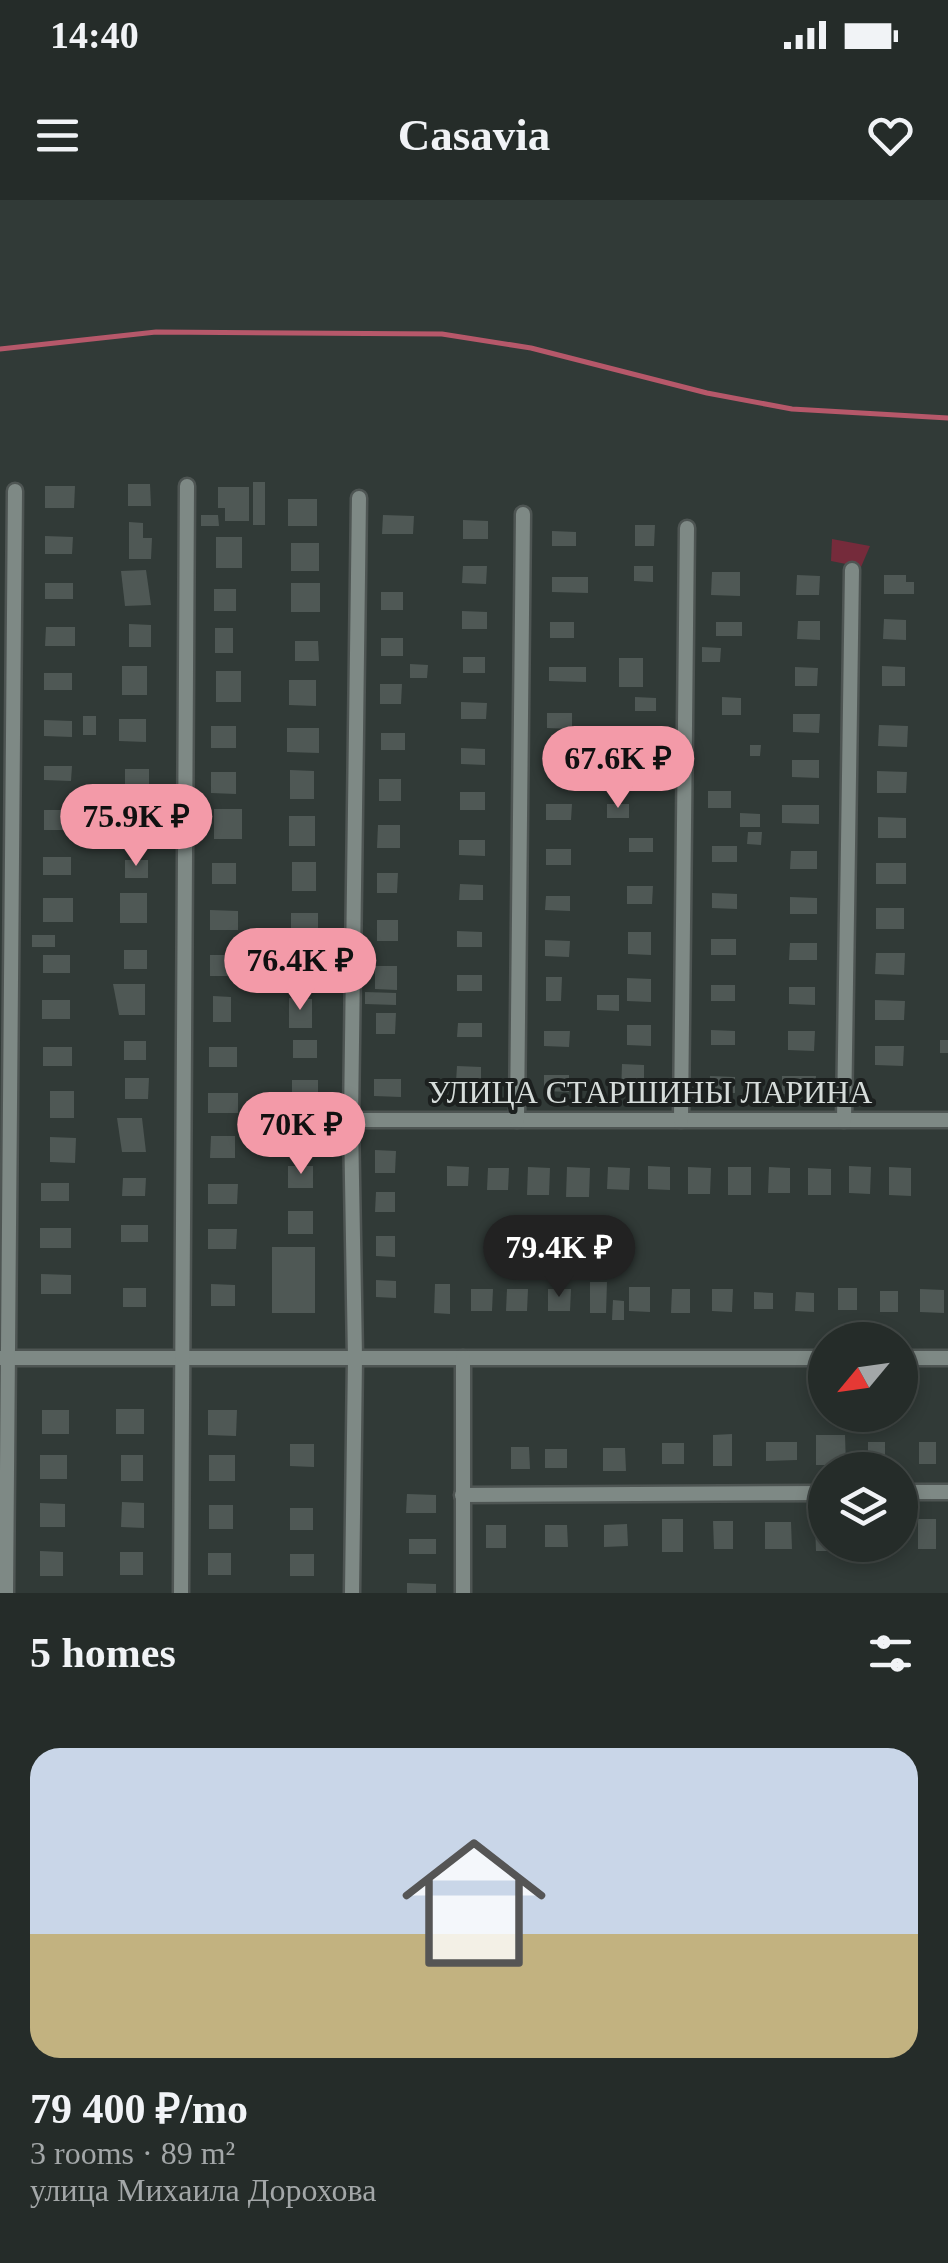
<!DOCTYPE html>
<html lang="en">
<head>
<meta charset="utf-8">
<style>
  body { margin:0; font-family:Georgia,serif; background:#2d3431; color:#f1f3f6; height:100vh; display:flex; flex-direction:column; font-size:38px; white-space:nowrap }
  * { box-sizing:border-box; margin:0 }
  p { font-size:32px; color:#a3a7a8 }
  .icon { flex:none; width:55px; height:55px; fill:none; stroke:currentColor; stroke-width:2; stroke-linecap:round; stroke-linejoin:round }
  .map { position:relative; height:1393px; overflow:hidden }
  .sheet { display:flex; flex-direction:column; background:#252c29; flex:1 }
  .sheet>* { flex:none }
  .needle { width:65px; rotate:241deg }
  .fabs { position:absolute; left:808px; top:1122px; display:grid; gap:20px }
  .fabs a { display:grid; place-items:center; width:110px; height:110px; border-radius:50%; background:#252c29; box-shadow:0 5px 15px #0003,0 0 0 2px #424846; font-size:50px }
  .price { position:absolute; translate:-50% -85px; padding:0 22px; border-radius:35px; background:#f39aa8; color:#111; font-size:32px; line-height:65px; filter:drop-shadow(0 2px 5px #0008) }
  .price::after { content:''; position:absolute; left:50%; top:60px; width:30px; height:22px; margin-left:-15px; background:inherit; clip-path:polygon(0 0,100% 0,50% 100%) }
  .price.current { background:#222; color:#fff }
  ul { padding:0; list-style:none }
  li { display:grid; align-content:center; gap:20px; height:530px; padding:0 30px }
  li span { display:grid; place-items:center; height:310px; border-radius:30px; color:#555 }
  li>.icon { margin-inline-start:auto }
  span .icon { width:180px; height:180px; fill:#fffc; stroke-width:1 }
  li b { font-size:42px }
  h2 { display:flex; justify-content:space-between; align-items:center; height:120px; padding:0 30px; font-size:42px }
  .status { display:flex; justify-content:space-between; align-items:center; height:70px; padding:0 50px; background:#252c29; direction:ltr }
  .status svg { height:28px; fill:currentColor }
  header { display:flex; justify-content:space-between; align-items:center; height:130px; padding:0 30px; background:#252c29; font-size:45px; font-weight:700 }
  .map>svg:first-child { display:block }
</style>
</head>
<body>
<div class="status"><b>14:40</b><svg viewBox="0 0 49 12"><path d="M0 12V9h3v3zM5 12V6h3v6zM10 12V3h3v9zM15 12V0h3v12zM26 1h20v11H26zM47 4h2v5h-2z"/></svg></div>
<header><svg class="icon" aria-label="menu" viewBox="0 0 24 24"><path d="M4 6h16M4 12h16M4 18h16"/></svg>Casavia<svg class="icon" aria-label="heart" viewBox="0 0 24 24"><path d="M12 20l-8-8c-3-5 5-10 8-4 3-6 11-1 8 4z"/></svg></header>
<div class="map">
<svg width="948" height="1393" viewBox="0 0 948 1393">
  <rect width="100%" height="100%" fill="#313a37"/>
  <path fill="#752b3b" d="M 832,339 L 870,346 L 861,367 L 831,361 Z"/>
  <g fill="none" stroke-linecap="round" stroke-linejoin="round">
    <path stroke="#b6586a" stroke-width="5" d="M 0,149 L 156,132 L 442,134 L 531,148 L 707,193 L 792,209 L 948,218"/>
  </g>
  <g fill="#4f5855">
    <rect x="253" y="282" width="12" height="43"/>
    <path d="M 128,284 L 150,284 L 151,306 L 128,306 Z"/>
    <path d="M 45,286 L 75,286 L 74,308 L 45,308 Z"/>
    <path d="M 218,287 L 249,287 L 249,321 L 225,321 L 225,308 L 218,308 Z"/>
    <rect x="288" y="299" width="29" height="27"/>
    <path d="M 201,315 L 218,315 L 219,326 L 201,326 Z"/>
    <path d="M 383,315 L 414,316 L 413,334 L 382,334 Z"/>
    <path d="M 463,320 L 488,321 L 488,339 L 463,339 Z"/>
    <path d="M 129,322 L 143,323 L 143,338 L 152,338 L 151,359 L 129,359 Z"/>
    <path d="M 635,325 L 655,325 L 654,346 L 635,346 Z"/>
    <path d="M 552,331 L 576,332 L 576,346 L 552,346 Z"/>
    <path d="M 45,336 L 73,337 L 72,354 L 45,354 Z"/>
    <rect x="216" y="337" width="26" height="31"/>
    <rect x="291" y="343" width="28" height="28"/>
    <path d="M 463,366 L 487,366 L 486,384 L 462,383 Z"/>
    <path d="M 634,366 L 653,366 L 653,382 L 634,381 Z"/>
    <path d="M 146,370 L 151,405 L 125,406 L 121,371 Z"/>
    <path d="M 712,372 L 740,372 L 740,396 L 711,395 Z"/>
    <path d="M 797,375 L 820,376 L 819,395 L 796,395 Z"/>
    <path d="M 884,375 L 906,375 L 906,382 L 914,382 L 914,394 L 884,394 Z"/>
    <path d="M 552,377 L 588,377 L 588,393 L 552,392 Z"/>
    <rect x="45" y="383" width="28" height="16"/>
    <rect x="291" y="383" width="29" height="29"/>
    <rect x="214" y="389" width="22" height="22"/>
    <rect x="381" y="392" width="22" height="18"/>
    <path d="M 462,411 L 487,412 L 487,429 L 462,429 Z"/>
    <path d="M 884,419 L 906,420 L 906,440 L 883,439 Z"/>
    <path d="M 798,421 L 820,421 L 820,440 L 797,439 Z"/>
    <rect x="550" y="422" width="24" height="16"/>
    <rect x="716" y="422" width="26" height="14"/>
    <path d="M 129,424 L 151,425 L 151,447 L 129,447 Z"/>
    <path d="M 46,427 L 75,427 L 75,446 L 45,446 Z"/>
    <rect x="215" y="428" width="18" height="25"/>
    <rect x="381" y="438" width="22" height="18"/>
    <path d="M 295,441 L 318,441 L 319,461 L 295,461 Z"/>
    <path d="M 702,447 L 721,448 L 720,462 L 702,462 Z"/>
    <rect x="463" y="457" width="22" height="16"/>
    <rect x="619" y="458" width="24" height="29"/>
    <path d="M 410,464 L 428,465 L 427,478 L 410,478 Z"/>
    <rect x="122" y="466" width="25" height="29"/>
    <path d="M 882,466 L 905,467 L 905,486 L 882,486 Z"/>
    <path d="M 549,467 L 586,467 L 586,482 L 549,481 Z"/>
    <path d="M 795,467 L 818,468 L 817,486 L 795,486 Z"/>
    <rect x="216" y="471" width="25" height="31"/>
    <rect x="44" y="473" width="28" height="17"/>
    <path d="M 289,480 L 316,480 L 316,506 L 289,505 Z"/>
    <path d="M 380,484 L 402,484 L 401,504 L 380,504 Z"/>
    <path d="M 635,497 L 656,498 L 656,511 L 635,511 Z"/>
    <path d="M 722,497 L 741,498 L 741,515 L 722,515 Z"/>
    <path d="M 461,502 L 487,503 L 486,519 L 461,519 Z"/>
    <path d="M 547,513 L 572,513 L 572,529 L 547,528 Z"/>
    <path d="M 793,514 L 820,514 L 819,533 L 793,532 Z"/>
    <rect x="83" y="516" width="13" height="19"/>
    <path d="M 119,519 L 146,519 L 146,542 L 119,541 Z"/>
    <path d="M 44,520 L 72,521 L 72,537 L 44,536 Z"/>
    <path d="M 879,525 L 908,526 L 907,547 L 878,546 Z"/>
    <rect x="211" y="526" width="25" height="22"/>
    <path d="M 287,528 L 319,528 L 319,553 L 287,552 Z"/>
    <rect x="381" y="533" width="24" height="17"/>
    <rect x="601" y="539" width="16" height="19"/>
    <path d="M 750,545 L 761,545 L 760,556 L 750,556 Z"/>
    <path d="M 461,548 L 485,549 L 485,565 L 461,564 Z"/>
    <path d="M 548,558 L 572,558 L 572,574 L 547,574 Z"/>
    <path d="M 792,560 L 819,560 L 819,578 L 792,577 Z"/>
    <path d="M 44,566 L 72,566 L 71,581 L 44,580 Z"/>
    <rect x="125" y="569" width="24" height="18"/>
    <path d="M 290,570 L 314,571 L 314,599 L 290,599 Z"/>
    <path d="M 877,571 L 907,572 L 906,593 L 877,593 Z"/>
    <path d="M 211,572 L 236,572 L 236,594 L 211,593 Z"/>
    <rect x="379" y="579" width="22" height="22"/>
    <rect x="708" y="591" width="23" height="17"/>
    <rect x="460" y="592" width="25" height="18"/>
    <path d="M 120,599 L 145,599 L 149,634 L 124,634 Z"/>
    <path d="M 546,604 L 572,604 L 571,620 L 546,620 Z"/>
    <rect x="607" y="604" width="22" height="14"/>
    <path d="M 782,605 L 819,605 L 819,624 L 782,623 Z"/>
    <rect x="214" y="609" width="28" height="30"/>
    <rect x="44" y="610" width="29" height="20"/>
    <path d="M 740,613 L 760,614 L 760,627 L 740,627 Z"/>
    <rect x="289" y="616" width="26" height="30"/>
    <path d="M 878,617 L 906,618 L 906,638 L 878,638 Z"/>
    <path d="M 378,625 L 400,625 L 400,648 L 377,648 Z"/>
    <path d="M 748,632 L 762,632 L 761,645 L 747,644 Z"/>
    <rect x="629" y="638" width="24" height="14"/>
    <path d="M 459,640 L 485,640 L 485,656 L 459,655 Z"/>
    <rect x="712" y="646" width="25" height="16"/>
    <rect x="546" y="649" width="25" height="16"/>
    <path d="M 791,651 L 817,651 L 817,669 L 790,669 Z"/>
    <rect x="43" y="657" width="28" height="18"/>
    <rect x="125" y="660" width="23" height="18"/>
    <rect x="292" y="662" width="24" height="29"/>
    <rect x="212" y="663" width="24" height="21"/>
    <rect x="876" y="663" width="30" height="21"/>
    <path d="M 377,673 L 398,673 L 397,693 L 377,693 Z"/>
    <path d="M 460,684 L 483,685 L 483,700 L 459,700 Z"/>
    <path d="M 627,686 L 653,686 L 652,704 L 627,704 Z"/>
    <rect x="120" y="693" width="27" height="30"/>
    <path d="M 712,693 L 737,694 L 737,709 L 712,708 Z"/>
    <path d="M 546,696 L 570,696 L 570,711 L 545,710 Z"/>
    <path d="M 790,697 L 817,698 L 817,714 L 790,714 Z"/>
    <rect x="43" y="698" width="30" height="24"/>
    <rect x="876" y="708" width="28" height="21"/>
    <path d="M 210,710 L 238,711 L 238,730 L 210,730 Z"/>
    <rect x="291" y="713" width="27" height="22"/>
    <rect x="377" y="720" width="21" height="21"/>
    <path d="M 457,731 L 482,732 L 482,747 L 457,747 Z"/>
    <path d="M 628,732 L 651,732 L 651,755 L 628,754 Z"/>
    <rect x="32" y="735" width="23" height="12"/>
    <rect x="711" y="739" width="25" height="16"/>
    <path d="M 545,740 L 570,741 L 569,757 L 545,756 Z"/>
    <path d="M 790,743 L 817,743 L 817,760 L 789,760 Z"/>
    <rect x="124" y="750" width="23" height="19"/>
    <path d="M 876,753 L 905,753 L 904,775 L 875,774 Z"/>
    <rect x="43" y="755" width="27" height="18"/>
    <rect x="210" y="755" width="29" height="21"/>
    <path d="M 288,756 L 316,756 L 316,781 L 288,780 Z"/>
    <path d="M 375,766 L 397,766 L 397,790 L 375,789 Z"/>
    <rect x="457" y="775" width="25" height="16"/>
    <path d="M 546,777 L 562,777 L 561,801 L 546,801 Z"/>
    <path d="M 627,778 L 651,779 L 651,802 L 627,801 Z"/>
    <path d="M 113,784 L 145,784 L 145,815 L 119,815 Z"/>
    <rect x="711" y="785" width="24" height="16"/>
    <path d="M 789,787 L 815,787 L 815,805 L 789,804 Z"/>
    <path d="M 365,792 L 396,793 L 396,805 L 365,804 Z"/>
    <path d="M 597,795 L 619,795 L 619,811 L 597,810 Z"/>
    <path d="M 213,796 L 231,797 L 231,822 L 213,822 Z"/>
    <path d="M 289,798 L 312,799 L 312,828 L 289,828 Z"/>
    <rect x="42" y="800" width="28" height="19"/>
    <path d="M 875,800 L 905,801 L 904,820 L 875,820 Z"/>
    <path d="M 376,813 L 396,813 L 395,834 L 376,834 Z"/>
    <path d="M 458,823 L 482,823 L 482,837 L 457,837 Z"/>
    <path d="M 627,825 L 651,825 L 651,846 L 627,845 Z"/>
    <path d="M 711,830 L 735,831 L 735,845 L 711,845 Z"/>
    <path d="M 544,831 L 570,831 L 569,847 L 544,846 Z"/>
    <path d="M 788,831 L 815,831 L 814,851 L 788,850 Z"/>
    <rect x="293" y="840" width="24" height="18"/>
    <rect x="940" y="840" width="8" height="13"/>
    <rect x="124" y="841" width="22" height="19"/>
    <path d="M 875,846 L 904,846 L 903,866 L 875,865 Z"/>
    <rect x="43" y="847" width="29" height="19"/>
    <rect x="209" y="847" width="28" height="20"/>
    <path d="M 622,864 L 644,865 L 644,896 L 621,895 Z"/>
    <path d="M 457,866 L 481,867 L 481,882 L 456,882 Z"/>
    <path d="M 544,875 L 569,875 L 569,892 L 544,891 Z"/>
    <path d="M 710,876 L 735,877 L 735,893 L 709,893 Z"/>
    <path d="M 782,876 L 816,876 L 815,894 L 782,894 Z"/>
    <path d="M 125,878 L 149,878 L 148,899 L 125,899 Z"/>
    <path d="M 374,879 L 401,879 L 401,897 L 374,896 Z"/>
    <rect x="292" y="880" width="26" height="18"/>
    <rect x="50" y="891" width="24" height="27"/>
    <rect x="208" y="893" width="30" height="20"/>
    <path d="M 117,918 L 142,918 L 146,952 L 122,952 Z"/>
    <path d="M 290,920 L 313,920 L 313,942 L 289,942 Z"/>
    <path d="M 211,936 L 235,936 L 235,958 L 210,958 Z"/>
    <path d="M 50,937 L 76,938 L 75,963 L 50,962 Z"/>
    <path d="M 375,950 L 396,951 L 395,973 L 375,973 Z"/>
    <rect x="288" y="966" width="25" height="22"/>
    <path d="M 447,966 L 469,967 L 468,986 L 447,986 Z"/>
    <path d="M 648,966 L 670,967 L 670,990 L 648,989 Z"/>
    <path d="M 849,966 L 871,967 L 870,994 L 849,993 Z"/>
    <path d="M 528,967 L 550,968 L 549,995 L 527,995 Z"/>
    <path d="M 567,967 L 590,968 L 589,997 L 566,997 Z"/>
    <path d="M 608,967 L 630,968 L 629,990 L 607,989 Z"/>
    <path d="M 688,967 L 711,968 L 710,994 L 688,994 Z"/>
    <rect x="728" y="967" width="23" height="28"/>
    <path d="M 769,967 L 790,968 L 790,993 L 768,993 Z"/>
    <path d="M 889,967 L 911,968 L 911,996 L 889,995 Z"/>
    <path d="M 488,968 L 509,968 L 508,990 L 487,990 Z"/>
    <path d="M 808,968 L 831,969 L 831,995 L 808,995 Z"/>
    <path d="M 123,978 L 146,978 L 145,996 L 122,996 Z"/>
    <rect x="41" y="983" width="28" height="18"/>
    <path d="M 208,984 L 238,984 L 237,1004 L 208,1004 Z"/>
    <path d="M 376,992 L 395,992 L 395,1012 L 375,1012 Z"/>
    <rect x="288" y="1011" width="25" height="23"/>
    <rect x="121" y="1025" width="27" height="17"/>
    <rect x="40" y="1028" width="31" height="20"/>
    <path d="M 208,1029 L 237,1029 L 236,1049 L 208,1049 Z"/>
    <path d="M 376,1036 L 395,1036 L 395,1057 L 376,1056 Z"/>
    <rect x="272" y="1047" width="43" height="66"/>
    <path d="M 41,1074 L 71,1075 L 71,1094 L 41,1094 Z"/>
    <path d="M 376,1080 L 396,1081 L 396,1098 L 376,1097 Z"/>
    <path d="M 590,1082 L 607,1082 L 606,1113 L 590,1113 Z"/>
    <path d="M 211,1084 L 235,1085 L 235,1106 L 211,1106 Z"/>
    <path d="M 435,1084 L 450,1084 L 450,1114 L 434,1113 Z"/>
    <path d="M 629,1087 L 650,1087 L 650,1112 L 629,1111 Z"/>
    <rect x="123" y="1088" width="23" height="19"/>
    <rect x="838" y="1088" width="19" height="22"/>
    <path d="M 471,1089 L 493,1089 L 492,1111 L 471,1111 Z"/>
    <path d="M 507,1089 L 528,1089 L 527,1111 L 506,1111 Z"/>
    <path d="M 548,1089 L 571,1089 L 570,1111 L 548,1111 Z"/>
    <path d="M 672,1089 L 690,1089 L 690,1113 L 671,1113 Z"/>
    <path d="M 712,1089 L 733,1089 L 732,1112 L 712,1111 Z"/>
    <path d="M 920,1089 L 944,1090 L 944,1113 L 920,1112 Z"/>
    <rect x="880" y="1091" width="18" height="21"/>
    <path d="M 754,1092 L 773,1093 L 773,1109 L 754,1109 Z"/>
    <path d="M 796,1092 L 814,1093 L 814,1112 L 795,1111 Z"/>
    <path d="M 613,1100 L 624,1101 L 624,1120 L 612,1120 Z"/>
    <rect x="116" y="1209" width="28" height="25"/>
    <rect x="42" y="1210" width="27" height="24"/>
    <path d="M 208,1210 L 237,1210 L 236,1236 L 208,1235 Z"/>
    <path d="M 732,1234 L 732,1266 L 713,1266 L 713,1235 Z"/>
    <path d="M 816,1235 L 845,1235 L 846,1265 L 816,1265 Z"/>
    <path d="M 766,1242 L 797,1242 L 797,1260 L 766,1261 Z"/>
    <path d="M 868,1242 L 885,1242 L 885,1265 L 868,1266 Z"/>
    <rect x="919" y="1242" width="17" height="22"/>
    <rect x="662" y="1243" width="22" height="21"/>
    <path d="M 290,1244 L 314,1244 L 314,1267 L 290,1266 Z"/>
    <path d="M 511,1247 L 529,1247 L 530,1269 L 511,1269 Z"/>
    <path d="M 603,1248 L 625,1248 L 626,1271 L 603,1271 Z"/>
    <rect x="545" y="1249" width="22" height="19"/>
    <rect x="40" y="1255" width="27" height="24"/>
    <rect x="121" y="1255" width="22" height="26"/>
    <rect x="209" y="1255" width="26" height="26"/>
    <path d="M 407,1294 L 436,1295 L 436,1313 L 406,1313 Z"/>
    <path d="M 122,1302 L 144,1303 L 144,1328 L 121,1327 Z"/>
    <path d="M 40,1303 L 65,1304 L 65,1327 L 40,1327 Z"/>
    <rect x="209" y="1305" width="24" height="24"/>
    <rect x="290" y="1308" width="23" height="22"/>
    <rect x="662" y="1319" width="21" height="33"/>
    <rect x="918" y="1319" width="18" height="30"/>
    <path d="M 713,1321 L 733,1321 L 733,1349 L 714,1349 Z"/>
    <path d="M 765,1322 L 791,1322 L 792,1349 L 765,1349 Z"/>
    <path d="M 815,1323 L 825,1323 L 825,1345 L 844,1345 L 845,1351 L 816,1351 Z"/>
    <path d="M 627,1324 L 628,1346 L 604,1347 L 604,1325 Z"/>
    <rect x="486" y="1325" width="20" height="23"/>
    <path d="M 545,1325 L 567,1325 L 568,1347 L 545,1347 Z"/>
    <rect x="409" y="1339" width="27" height="15"/>
    <rect x="868" y="1345" width="26" height="6"/>
    <path d="M 40,1351 L 63,1352 L 63,1376 L 40,1376 Z"/>
    <rect x="120" y="1352" width="23" height="23"/>
    <rect x="208" y="1353" width="23" height="22"/>
    <rect x="290" y="1354" width="24" height="22"/>
    <path d="M 407,1383 L 436,1384 L 436,1393 L 407,1393 Z"/>
  </g>
  <g fill="none" stroke-linecap="round" stroke-linejoin="round">
    <defs>
      <g id="street">
        <path d="M 351,920 L 948,920"/>
        <path d="M 517,920 L 523,314"/>
        <path d="M 681,920 L 687,328"/>
        <path d="M 844,920 L 852,370"/>
        <path d="M 1,1158 L 825,1158"/>
        <path d="M 900,1158 L 948,1158"/>
        <path d="M 900,1292 L 948,1292"/>
        <path d="M 462,1295 L 825,1293"/>
        <path d="M 6,1393 L 15,291"/>
        <path d="M 181,1393 L 187,286"/>
        <path d="M 352,1393 L 355,1158 L 351,920 L 359,298"/>
        <path d="M 463,1393 L 463,1158"/>
      </g>
    </defs>
    <use href="#street" stroke="#4e5553" stroke-width="19"/>
    <use href="#street" stroke="#7e8985" stroke-width="14"/>
  </g>
  <g text-anchor="middle" stroke-width="8" stroke-linejoin="round" paint-order="stroke">
    <g font-size="32" fill="#d6dcda" stroke="#1c201f">
      <text x="650" y="903">УЛИЦА СТАРШИНЫ ЛАРИНА</text>
    </g>
  </g>
</svg>
<div class="fabs">
<a><svg class="needle" viewBox="-14 -14 28 28"><path d="M0-13l5 13h-10z" fill="#e53935"/><path d="M0 13l5-13h-10z" fill="#a3a7a8"/></svg></a>
<a><svg class="icon" aria-label="layers" viewBox="0 0 24 24"><path d="M12 4l9 5-9 5-9-5zM3 14l9 5 9-5"/></svg></a>
</div>
<b class="price" style="left:618px;top:611px">67.6K ₽</b>
<b class="price" style="left:136px;top:669px">75.9K ₽</b>
<b class="price" style="left:300px;top:813px">76.4K ₽</b>
<b class="price" style="left:301px;top:977px">70K ₽</b>
<b class="price current" style="left:559px;top:1100px">79.4K ₽</b>
</div>
<section class="sheet">
<h2>5 homes<svg class="icon" aria-label="filters" viewBox="0 0 24 24"><path d="M4 7h16M4 17h16"/><circle cx="9" cy="7" r="2"/><circle cx="15" cy="17" r="2"/></svg></h2>
<ul>
<li><span style="background:linear-gradient(#c9d6e8 60%,#c2b280 0)"><svg class="icon" aria-label="home" viewBox="0 0 24 24"><path d="M3 11l9-7 9 7M6 9v11h12V9"/></svg></span><div><b>79 400 ₽/mo</b><p>3 rooms · 89 m²</p><p>улица Михаила Дорохова</p></div></li>
</ul>
</section>
</body>
</html>
